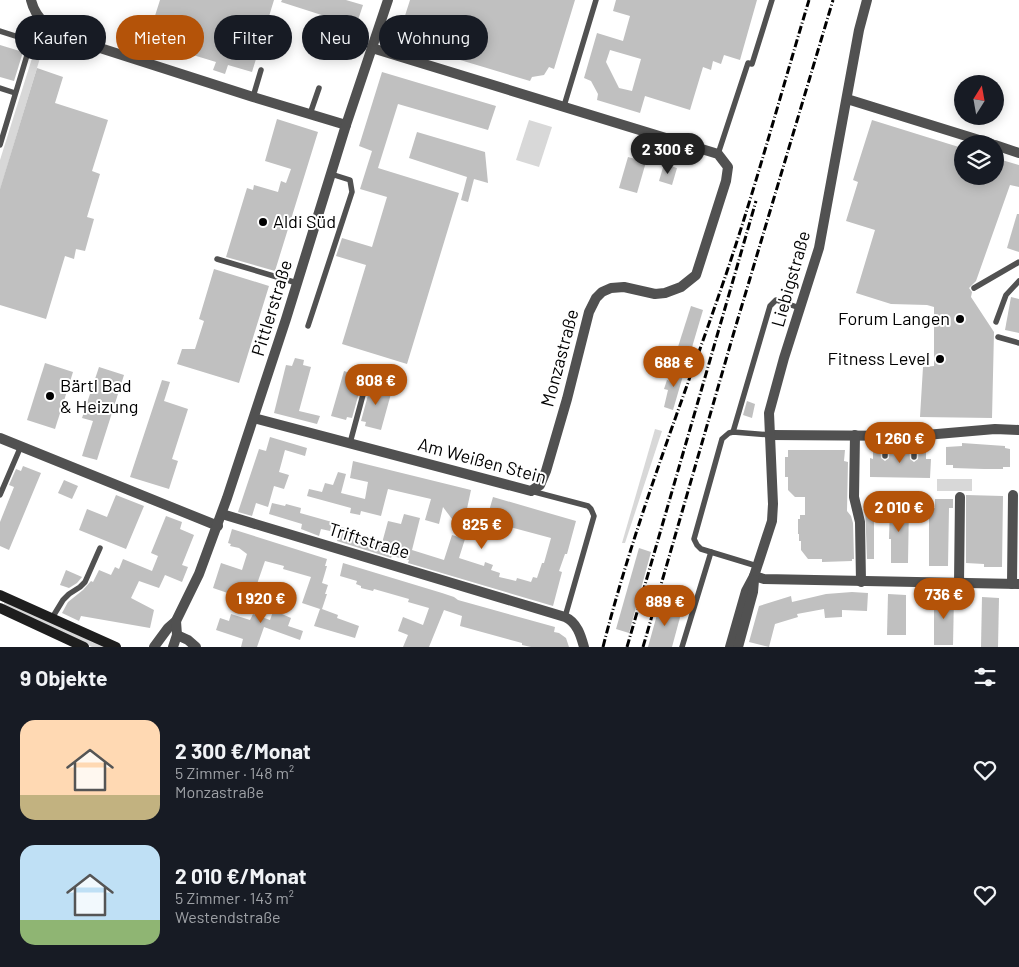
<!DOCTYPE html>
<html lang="de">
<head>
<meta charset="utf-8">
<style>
  body { margin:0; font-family:Barlow,sans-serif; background:#242831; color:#f1f3f6; height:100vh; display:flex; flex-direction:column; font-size:19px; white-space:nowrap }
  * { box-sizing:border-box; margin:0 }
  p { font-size:16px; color:#9ea1a6 }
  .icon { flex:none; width:28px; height:28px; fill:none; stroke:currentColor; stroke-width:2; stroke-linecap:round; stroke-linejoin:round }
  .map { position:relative; height:647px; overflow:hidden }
  .drawer { display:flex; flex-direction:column; background:#171b24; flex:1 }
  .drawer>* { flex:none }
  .hud { position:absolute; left:15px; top:15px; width:500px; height:45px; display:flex; gap:10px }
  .needle { width:32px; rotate:11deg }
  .tools { position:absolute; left:954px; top:75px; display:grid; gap:10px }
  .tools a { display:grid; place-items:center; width:50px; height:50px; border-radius:50%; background:#171b24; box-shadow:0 2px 12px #0003; font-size:25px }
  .price { position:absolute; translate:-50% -42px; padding:0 11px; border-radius:18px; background:#b45309; color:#fff; font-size:16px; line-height:32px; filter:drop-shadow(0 1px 2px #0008) }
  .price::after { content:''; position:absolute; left:50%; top:30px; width:15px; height:11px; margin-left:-8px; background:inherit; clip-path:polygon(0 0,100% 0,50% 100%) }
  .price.on { background:#222; color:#fff }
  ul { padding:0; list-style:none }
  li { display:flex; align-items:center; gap:15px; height:125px; padding:0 20px }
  li span { display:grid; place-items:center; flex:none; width:140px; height:100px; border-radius:15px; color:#555 }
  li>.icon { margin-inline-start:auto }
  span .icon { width:60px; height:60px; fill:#fffc; stroke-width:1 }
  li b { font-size:21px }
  h2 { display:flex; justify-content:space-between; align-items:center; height:60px; padding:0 20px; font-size:21px }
  .chip { padding:0 18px; border-radius:22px; background:#171b24; box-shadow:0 2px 12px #0003; font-size:18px; line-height:45px }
  .chip.on { background:#b45309; color:#fff }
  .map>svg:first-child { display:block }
</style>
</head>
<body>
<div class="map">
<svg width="1019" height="647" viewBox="0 0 1019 647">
  <rect width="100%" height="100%" fill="#fff"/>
  <g fill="#d8d8d8">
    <path d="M 33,55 L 40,58 L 0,190 L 0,160 Z"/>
    <path d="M 529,120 L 552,127 L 539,167 L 516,160 Z"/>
    <path d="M 655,429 L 662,431 L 625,543 L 622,543 Z"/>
    <rect x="937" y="479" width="35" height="12"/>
    <path d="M 5,601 L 107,647 L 92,647 L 3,606 Z"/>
  </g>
  <g fill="#c0c0c0" fill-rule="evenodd">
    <path d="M 160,0 L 274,0 L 252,72 L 228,65 L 225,74 L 213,70 L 216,62 L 147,41 Z"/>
    <path d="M 282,0 L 346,0 L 363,5 L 356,26 L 281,2 Z"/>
    <path d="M 410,0 L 575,0 L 554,69 L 549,67 L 544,75 L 532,77 L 530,81 L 417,47 L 419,41 L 410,33 L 410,24 L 403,22 Z"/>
    <path d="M 616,0 L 757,0 L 740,60 L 724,55 L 721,64 L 713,61 L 711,70 L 703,67 L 690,110 L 645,96 L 640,113 L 597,100 L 598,94 L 591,81 L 584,78 L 597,33 L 623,41 L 630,16 L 613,11 ZM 610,50 L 641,59 L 632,91 L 619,88 L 606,62 Z"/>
    <path d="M 0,45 L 23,52 L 14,81 L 0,77 Z"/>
    <path d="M 37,68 L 63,77 L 55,103 L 108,120 L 92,171 L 100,174 L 87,217 L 94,219 L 85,251 L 76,249 L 74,259 L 65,256 L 46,319 L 0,305 L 0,189 Z"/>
    <path d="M 382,72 L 496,106 L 488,130 L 398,104 L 378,168 L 459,193 L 407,364 L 342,344 L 366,265 L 336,256 L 342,238 L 372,247 L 387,197 L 360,189 L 372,151 L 359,146 Z"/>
    <path d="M 277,119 L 318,132 L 275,271 L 226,257 L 247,188 L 253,190 L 254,185 L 278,192 L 281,181 L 286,183 L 291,169 L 265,161 Z"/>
    <path d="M 872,120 L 962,148 L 962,176 L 995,176 L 995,158 L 1019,165 L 1019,187 L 1010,185 L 976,281 L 969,288 L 972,292 L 971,297 L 994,332 L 992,418 L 920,417 L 923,367 L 934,366 L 934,307 L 927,305 L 891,304 L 856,293 L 875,230 L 846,221 L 858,182 L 853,180 Z"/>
    <path d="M 417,132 L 485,152 L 488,183 L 474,179 L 468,202 L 461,200 L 467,177 L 409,158 Z"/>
    <path d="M 628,157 L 646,162 L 637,193 L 619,188 Z"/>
    <path d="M 664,164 L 677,168 L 672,185 L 659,181 Z"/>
    <path d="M 1017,214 L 1019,214 L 1019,252 L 1007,248 Z"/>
    <path d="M 214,269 L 269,286 L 239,383 L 177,364 L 182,349 L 195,349 L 204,321 L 199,319 Z"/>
    <path d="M 1011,297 L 1019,299 L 1019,333 L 1005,330 Z"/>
    <path d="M 691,306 L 703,310 L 690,354 L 677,350 Z"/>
    <path d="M 295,358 L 304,360 L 303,365 L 311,367 L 299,411 L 320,416 L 317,424 L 274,413 L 286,365 L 292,366 Z"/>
    <path d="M 45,363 L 73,372 L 55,429 L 27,420 Z"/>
    <path d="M 675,366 L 685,369 L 673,410 L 664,407 L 668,390 L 664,389 L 667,380 L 671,381 Z"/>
    <path d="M 99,367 L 124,375 L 97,460 L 82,456 L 93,421 L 82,418 Z"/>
    <path d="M 344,371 L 359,376 L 358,381 L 362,382 L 352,418 L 347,417 L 346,420 L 331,416 Z"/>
    <path d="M 162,380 L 170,382 L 164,401 L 188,409 L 172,459 L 178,461 L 169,489 L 130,477 Z"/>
    <path d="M 374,380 L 383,382 L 382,387 L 392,390 L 381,430 L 365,426 L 366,422 L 361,421 L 371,384 L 373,385 Z"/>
    <path d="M 747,401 L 755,404 L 752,418 L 743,415 Z"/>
    <path d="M 270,437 L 307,448 L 305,456 L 285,450 L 279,472 L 289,475 L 284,489 L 274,486 L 268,507 L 256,503 L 252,516 L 238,512 L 259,449 L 266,451 Z"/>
    <path d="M 962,443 L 1005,446 L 1005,448 L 1010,449 L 1010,467 L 1003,467 L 1003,469 L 984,469 L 953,468 L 953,465 L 946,465 L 946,447 L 962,446 Z"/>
    <path d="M 873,446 L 880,446 L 881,458 L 885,461 L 889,458 L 890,446 L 909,446 L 910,459 L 914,462 L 918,459 L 919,446 L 926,446 L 926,459 L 931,459 L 930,478 L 870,477 L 870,458 L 873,459 Z"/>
    <path d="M 788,450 L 845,450 L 844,461 L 848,462 L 847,511 L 851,516 L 853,523 L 854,559 L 852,559 L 852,561 L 822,562 L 822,559 L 808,559 L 801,550 L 801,541 L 799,541 L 799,534 L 798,534 L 798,519 L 800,519 L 800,515 L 805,515 L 805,497 L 795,497 L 788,490 L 788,477 L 785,477 L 785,457 L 788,457 Z"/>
    <path d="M 353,461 L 471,490 L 465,518 L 455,523 L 443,507 L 439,524 L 425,520 L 431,499 L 388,489 L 381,516 L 361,511 L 360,515 L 350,513 L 351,508 L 307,496 L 309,489 L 322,492 L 325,483 L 333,485 L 338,472 L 346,474 L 341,493 L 365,499 L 368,482 L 350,478 Z"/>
    <path d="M 23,466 L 41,473 L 9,550 L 0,546 L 0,522 L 14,487 L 9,485 L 16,469 L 21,471 Z"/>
    <path d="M 64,480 L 78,486 L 72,499 L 58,493 Z"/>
    <path d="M 116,495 L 144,506 L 126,549 L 79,530 L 87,509 L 107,517 Z"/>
    <path d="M 966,495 L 1003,496 L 1002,567 L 984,567 L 984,564 L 966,563 Z"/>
    <path d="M 493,497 L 576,521 L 567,554 L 565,554 L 559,571 L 562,572 L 553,606 L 408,563 L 409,560 L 392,556 L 391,558 L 337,541 L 341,527 L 355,531 L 353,535 L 382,543 L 388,521 L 401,524 L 404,514 L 420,518 L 412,550 L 444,560 L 452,535 L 465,539 L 459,558 L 484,566 L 485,562 L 493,565 L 491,570 L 500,573 L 499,577 L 516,581 L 517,578 L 531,582 L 533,577 L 537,578 L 542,563 L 544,563 L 551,538 L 484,520 L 487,510 L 489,511 Z"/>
    <path d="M 935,499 L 953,499 L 953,508 L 949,508 L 948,566 L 929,566 L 929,508 L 935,508 Z"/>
    <path d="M 272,503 L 285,506 L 286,504 L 301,508 L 300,513 L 332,522 L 330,531 L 321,529 L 319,536 L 301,529 L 302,524 L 269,514 Z"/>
    <path d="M 865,505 L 874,505 L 874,559 L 867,559 Z"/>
    <path d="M 890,505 L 909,505 L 908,563 L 891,563 L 891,539 L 889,539 Z"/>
    <path d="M 166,516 L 182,522 L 180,529 L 194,535 L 182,565 L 188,567 L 182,582 L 165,575 L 159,588 L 139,581 L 131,598 L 154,610 L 150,628 L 81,616 L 79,621 L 62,613 L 68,602 L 83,590 L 91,581 L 93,582 L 99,570 L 111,575 L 115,567 L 119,569 L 123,559 L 152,571 L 158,556 L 151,553 Z"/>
    <path d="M 232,529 L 327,559 L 325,566 L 327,566 L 322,583 L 328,585 L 325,594 L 327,594 L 322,609 L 338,615 L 337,618 L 359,626 L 355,638 L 314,626 L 320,609 L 302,603 L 311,577 L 283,569 L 284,566 L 265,561 L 251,601 L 213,588 L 221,563 L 242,570 L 247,554 L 239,548 L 230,546 L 231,544 L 228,543 Z"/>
    <path d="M 639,548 L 651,552 L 629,633 L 616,629 Z"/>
    <path d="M 343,563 L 442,593 L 454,597 L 458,600 L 555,627 L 554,632 L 559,633 L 566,638 L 569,647 L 531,647 L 522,645 L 522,643 L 460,626 L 462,616 L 444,610 L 429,647 L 403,647 L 408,635 L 398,631 L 403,617 L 423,625 L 429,608 L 408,602 L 409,599 L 374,589 L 373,591 L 361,588 L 361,586 L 356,584 L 357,581 L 340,576 Z"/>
    <path d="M 66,570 L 82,577 L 77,583 L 69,588 L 60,585 Z"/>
    <path d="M 282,586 L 291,589 L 282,614 L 291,618 L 288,626 L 303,631 L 300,640 L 264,627 L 257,647 L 241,647 L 243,639 L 216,630 L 220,618 L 229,621 L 231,614 L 250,620 L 253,614 L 270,620 Z"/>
    <path d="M 852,592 L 868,593 L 867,611 L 842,610 L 842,617 L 825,618 L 824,609 L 797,614 L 798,617 L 775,624 L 769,647 L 749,642 L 759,606 L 791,596 L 792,602 L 826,594 Z"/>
    <path d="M 888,594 L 906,595 L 906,635 L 887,635 Z"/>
    <path d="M 934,596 L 954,596 L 953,645 L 934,645 Z"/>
    <path d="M 982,597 L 999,598 L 998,647 L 981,647 Z"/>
    <path d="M 660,604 L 682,610 L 672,647 L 648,647 Z"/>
  </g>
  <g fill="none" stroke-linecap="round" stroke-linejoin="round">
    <g stroke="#515151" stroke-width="5.5">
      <path d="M 0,31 L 31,41"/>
      <path d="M 0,88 L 15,93"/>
      <path d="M 253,97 L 261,70"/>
      <path d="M 564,106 L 596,0"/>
      <path d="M 310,114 L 319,88"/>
      <path d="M 0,145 L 34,32 L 40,19"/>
      <path d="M 718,154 L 748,63 L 752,64 L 772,0"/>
      <path d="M 217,259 L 297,283"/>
      <path d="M 974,288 L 1019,262"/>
      <path d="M 996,322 L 1006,295 L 1019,281"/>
      <path d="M 308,326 L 352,192 L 350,180 L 331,174"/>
      <path d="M 998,337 L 1019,343"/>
      <path d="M 733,432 L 770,306 L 776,300 L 800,308"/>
      <path d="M 350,443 L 367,380"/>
      <path d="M 885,456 L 885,436"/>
      <path d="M 914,457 L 914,436"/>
      <path d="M 531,491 L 588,506 L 591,509 L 594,516 L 565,617"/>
      <path d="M 0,495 L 21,446"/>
      <path d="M 757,566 L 701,549 L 697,545 L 694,539 L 722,439 L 729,433 L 733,432 L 771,435"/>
      <path d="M 52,618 L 63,600 L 69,594 L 80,587 L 85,582 L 100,548"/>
      <path d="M 682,647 L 711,552"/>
    </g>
    <g stroke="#515151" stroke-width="10">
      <path d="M 31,0 C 36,21 53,32 72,39 L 253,97 L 346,125"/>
      <path d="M 847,99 L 992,144"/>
      <path d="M 995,145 L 1019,153"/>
      <path d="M 254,418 L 531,491 L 540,485 L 546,471 L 567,399 L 589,312 L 596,298 L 602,292 L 611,288 L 624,287 L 655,294 L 665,293 L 681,287 L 696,275 L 726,181 L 728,167 L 718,154 L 372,48"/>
      <path d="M 771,435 L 914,436 L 995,429 L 1019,430"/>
      <path d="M 855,435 L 854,497 L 860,522 L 861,582"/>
      <path d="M 0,438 L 218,526"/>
      <path d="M 222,514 L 565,617 C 577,622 581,636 584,647"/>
      <path d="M 754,576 L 764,579 L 1019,584"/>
      <path d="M 959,583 L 960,497"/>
      <path d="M 1012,584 L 1013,495"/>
      <path d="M 177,635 L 188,640 L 196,647"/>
      <path d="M 154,647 L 168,628 L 176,621 L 199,574 L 227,498 L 286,319 L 346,125 L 388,0"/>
      <path d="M 173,647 L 177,635 L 176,621"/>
      <path d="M 730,647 L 746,591 L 754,576 L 772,521 L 773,504 L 769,413 L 784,358 L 819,248 L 859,30 L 867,0"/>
      <path d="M 738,647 L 753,592 L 754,580"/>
    </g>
    <g stroke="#1e1e1e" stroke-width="10">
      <path d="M 0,595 L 116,647"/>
      <path d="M 0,608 L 84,647"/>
    </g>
    <g stroke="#000" stroke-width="3" stroke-dasharray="8 2.5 1 2.5" stroke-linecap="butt">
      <path d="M 603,647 C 634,525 680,408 721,289 C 754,194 780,96 809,0"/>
      <path d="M 627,647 L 756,201"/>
      <path d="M 643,647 L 734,332 L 833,0"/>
    </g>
  </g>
  <g fill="#000" stroke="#fff" stroke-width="2">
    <circle cx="263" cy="222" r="5"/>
    <circle cx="960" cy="319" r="5"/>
    <circle cx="940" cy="359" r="5"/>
    <circle cx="50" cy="396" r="5"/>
  </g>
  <g text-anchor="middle" stroke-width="4" stroke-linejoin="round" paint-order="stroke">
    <g font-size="18" fill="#000" stroke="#fff" text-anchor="start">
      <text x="273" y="228">Aldi Süd</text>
      <text x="950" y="325" text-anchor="end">Forum Langen</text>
      <text x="930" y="365" text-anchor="end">Fitness Level</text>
      <text x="60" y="392">Bärtl Bad<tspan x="60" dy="21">&amp; Heizung</tspan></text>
    </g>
    <g font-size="18" fill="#000" stroke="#fff">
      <text transform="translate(791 279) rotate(-74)" y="6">Liebigstraße</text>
      <text transform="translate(272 308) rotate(-73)" y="6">Pittlerstraße</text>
      <text transform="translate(560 358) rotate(-75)" y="6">Monzastraße</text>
      <text transform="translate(482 461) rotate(15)" y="6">Am Weißen Stein</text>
      <text transform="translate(369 541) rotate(17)" y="6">Triftstraße</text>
    </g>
  </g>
</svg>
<div class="tools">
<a><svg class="needle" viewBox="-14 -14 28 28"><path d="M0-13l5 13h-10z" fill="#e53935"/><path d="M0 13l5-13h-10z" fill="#9ea1a6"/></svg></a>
<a><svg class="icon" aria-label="layers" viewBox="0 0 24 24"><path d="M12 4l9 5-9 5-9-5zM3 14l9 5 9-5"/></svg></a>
</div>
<b class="price on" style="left:668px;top:175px">2 300 €</b>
<b class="price" style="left:674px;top:388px">688 €</b>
<b class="price" style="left:376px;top:406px">808 €</b>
<b class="price" style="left:900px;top:464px">1 260 €</b>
<b class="price" style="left:899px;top:533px">2 010 €</b>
<b class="price" style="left:482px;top:550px">825 €</b>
<b class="price" style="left:944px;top:620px">736 €</b>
<b class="price" style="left:261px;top:624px">1 920 €</b>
<b class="price" style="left:665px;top:627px">889 €</b>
<div class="hud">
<a class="chip">Kaufen</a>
<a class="chip on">Mieten</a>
<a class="chip">Filter</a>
<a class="chip">Neu</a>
<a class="chip">Wohnung</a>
</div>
</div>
<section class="drawer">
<h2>9 Objekte<svg class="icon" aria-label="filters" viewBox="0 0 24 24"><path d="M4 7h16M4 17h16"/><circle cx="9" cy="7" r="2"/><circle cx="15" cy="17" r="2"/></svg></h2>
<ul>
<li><span style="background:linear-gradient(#ffd9b3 75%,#c2b280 0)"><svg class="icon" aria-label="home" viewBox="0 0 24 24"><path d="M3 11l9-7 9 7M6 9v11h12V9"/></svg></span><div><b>2 300 €/Monat</b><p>5 Zimmer · 148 m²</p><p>Monzastraße</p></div><svg class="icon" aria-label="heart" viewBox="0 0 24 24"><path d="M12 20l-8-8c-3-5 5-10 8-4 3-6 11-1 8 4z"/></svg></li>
<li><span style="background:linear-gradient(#bfe0f5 75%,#8fb573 0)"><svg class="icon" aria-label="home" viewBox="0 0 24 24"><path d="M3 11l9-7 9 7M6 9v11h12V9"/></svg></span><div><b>2 010 €/Monat</b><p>5 Zimmer · 143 m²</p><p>Westendstraße</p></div><svg class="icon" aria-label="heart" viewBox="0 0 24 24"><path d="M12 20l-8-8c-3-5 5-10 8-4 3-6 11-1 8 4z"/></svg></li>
</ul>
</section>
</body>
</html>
